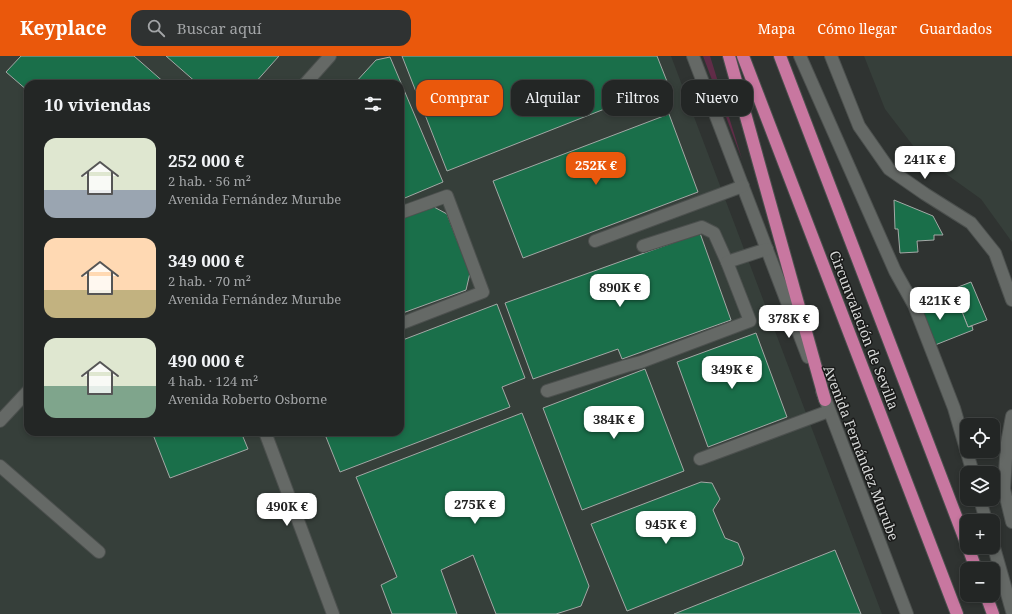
<!DOCTYPE html>
<html lang="es">
<head>
<meta charset="utf-8">
<style>
  body { margin:0; font-family:"Noto Serif",serif; background:#2f3232; color:#f1f3f6; height:100vh; display:flex; flex-direction:column; font-size:15px; white-space:nowrap }
  * { box-sizing:border-box; margin:0 }
  p { font-size:13px; color:#a3a5a7 }
  .icon { flex:none; width:22px; height:22px; fill:none; stroke:currentColor; stroke-width:2; stroke-linecap:round; stroke-linejoin:round }
  .map { position:relative; flex:1; overflow:hidden }
  .panel { position:absolute; left:24px; top:24px; width:380px; height:356px; display:flex; flex-direction:column; background:#232625; border-radius:12px; box-shadow:0 2px 6px #0003,0 0 0 1px #404342 }
  .panel>* { flex:none }
  .banner { position:absolute; left:416px; top:24px; width:380px; height:36px; display:flex; gap:8px }
  .controls { position:absolute; left:960px; top:362px; display:grid; gap:8px }
  .controls a { display:grid; place-items:center; width:40px; height:40px; border-radius:8px; background:#232625; box-shadow:0 2px 6px #0003,0 0 0 1px #404342; font-size:20px }
  .price { position:absolute; translate:-50% -34px; padding:0 9px; border-radius:8px; background:#fff; color:#222; font-size:13px; line-height:26px; filter:drop-shadow(0 1px 2px #0008) }
  .price::after { content:''; position:absolute; left:50%; top:24px; width:12px; height:9px; margin-left:-6px; background:inherit; clip-path:polygon(0 0,100% 0,50% 100%) }
  .price.on { background:#ea580c; color:#fff }
  ul { padding:0; list-style:none }
  li { display:flex; align-items:center; gap:12px; height:100px; padding:0 20px }
  li span { display:grid; place-items:center; flex:none; width:112px; height:80px; border-radius:12px; color:#555 }
  li>.icon { margin-inline-start:auto }
  span .icon { width:48px; height:48px; fill:#fffc; stroke-width:1 }
  li b { font-size:17px }
  h2 { display:flex; justify-content:space-between; align-items:center; height:48px; padding:0 20px; font-size:17px }
  .chip { padding:0 14px; border-radius:12px; background:#232625; box-shadow:0 2px 6px #0003,0 0 0 1px #404342; font-size:14px; line-height:36px }
  .chip.on { background:#ea580c; color:#fff }
  header { display:flex; align-items:center; gap:24px; box-sizing:border-box; height:56px; padding:0 20px; background:#ea580c; color:#fff }
  header strong { font-size:19px }
  nav { display:flex; gap:22px; margin-inline-start:auto; font-size:14px }
  .search { width:280px; height:36px; background:#2f3232; display:flex; align-items:center; gap:10px; box-sizing:border-box; padding:0 14px; border-radius:12px; color:#a3a5a7; font-size:15px }
  .map>svg:first-child { display:block }
</style>
</head>
<body>
<header>
<strong>Keyplace</strong>
<div class="search"><svg class="icon" aria-label="search" viewBox="0 0 24 24"><circle cx="10" cy="10" r="6"/><path d="M15 15l6 6"/></svg>Buscar aquí</div>
<nav><a>Mapa</a><a>Cómo llegar</a><a>Guardados</a></nav>
</header>
<div class="map">
<svg width="1012" height="558" viewBox="0 0 1012 558">
  <rect width="100%" height="100%" fill="#2f3331"/>
  <g fill="#363f3a" fill-rule="evenodd">
    <path d="M 0,0 L 671,0 L 882,558 L 0,558 ZM 28,28 L 400,28 L 400,376 L 28,376 Z"/>
    <path d="M 864,0 L 1012,0 L 1012,186 L 981,143 L 921,100 L 885,53 Z"/>
  </g>
  <path fill="#612c48" d="M 703,0 L 710,0 L 742,103 Z"/>
  <g fill="#1a6f4a" stroke="#a4a8a6">
    <path d="M 21,0 L 134,0 L 166,28 L 28,28 L 28,35 L 6,16 Z"/>
    <path d="M 166,0 L 279,0 L 254,28 L 198,28 Z"/>
    <path d="M 402,0 L 657,0 L 668,28 L 447,115 Z"/>
    <path d="M 390,1 L 443,126 L 400,144 L 400,28 L 354,28 L 376,4 Z"/>
    <path d="M 669,58 L 698,136 L 523,202 L 493,125 Z"/>
    <path d="M 894,144 L 933,160 L 943,179 L 934,179 L 934,184 L 917,185 L 918,196 L 900,197 L 898,173 L 895,173 Z"/>
    <path d="M 434,151 L 447,158 L 470,217 L 466,234 L 400,258 L 400,163 Z"/>
    <path d="M 700,177 L 731,264 L 622,303 L 618,293 L 533,323 L 505,247 Z"/>
    <path d="M 971,226 L 987,264 L 968,271 L 953,233 Z"/>
    <path d="M 955,238 L 968,271 L 972,270 L 973,274 L 925,293 L 911,255 Z"/>
    <path d="M 497,248 L 525,322 L 502,331 L 510,351 L 340,416 L 324,376 L 400,376 L 400,285 Z"/>
    <path d="M 756,277 L 787,361 L 708,391 L 677,306 Z"/>
    <path d="M 645,313 L 684,415 L 582,454 L 543,352 Z"/>
    <path d="M 522,357 L 589,530 L 581,550 L 556,558 L 496,558 L 473,499 L 441,514 L 457,558 L 392,558 L 381,529 L 397,521 L 356,421 Z"/>
    <path d="M 152,376 L 241,376 L 248,393 L 170,422 Z"/>
    <path d="M 701,426 L 712,427 L 720,443 L 713,454 L 725,482 L 738,487 L 744,502 L 742,509 L 627,555 L 591,468 Z"/>
    <path d="M 835,494 L 861,558 L 674,558 Z"/>
  </g>
  <g fill="none" stroke-linecap="round" stroke-linejoin="round">
    <defs>
      <g id="minor">
        <path d="M 693,0 L 808,301"/>
        <path d="M 800,0 L 895,215 L 914,249 L 954,352 L 973,417"/>
        <path d="M 831,0 L 859,70 L 889,113 L 925,138 L 971,167 L 995,197 L 1012,244"/>
        <path d="M 305,28 L 330,0"/>
        <path d="M 400,157 L 447,140 L 483,236 L 400,268"/>
        <path d="M 595,185 L 743,130"/>
        <path d="M 643,190 L 702,171 L 714,177 L 727,206"/>
        <path d="M 547,335 L 626,310 L 641,306 L 750,265 L 727,206 L 767,193"/>
        <path d="M 822,335 L 907,558"/>
        <path d="M 1012,360 L 1007,387 L 1004,433 L 1012,466"/>
        <path d="M 0,365 L 28,335"/>
        <path d="M 265,376 L 333,558"/>
        <path d="M 700,403 L 829,355"/>
        <path d="M 0,410 L 99,496"/>
        <path d="M 980,443 L 986,465"/>
        <path d="M 993,488 L 1012,555"/>
      </g>
      <g id="highway">
        <path d="M 729,0 L 825,344"/>
        <path d="M 743,0 L 957,558"/>
        <path d="M 780,0 L 967,489"/>
        <path d="M 968,491 L 976,513"/>
        <path d="M 986,539 L 993,558"/>
      </g>
    </defs>
    <use href="#minor" stroke="#4c504e" stroke-width="14"/>
    <use href="#highway" stroke="#4c504e" stroke-width="14"/>
    <use href="#minor" stroke="#656966" stroke-width="12"/>
    <use href="#highway" stroke="#c877a0" stroke-width="12"/>
  </g>
  <g text-anchor="middle" stroke-width="3" stroke-linejoin="round" paint-order="stroke">
    <g font-size="14" fill="#d6d8d7" stroke="#191a19">
      <text transform="translate(864 274) rotate(69)" y="5">Circunvalación de Sevilla</text>
      <text transform="translate(861 397) rotate(69)" y="5">Avenida Fernández Murube</text>
    </g>
  </g>
</svg>
<div class="controls">
<a><svg class="icon" aria-label="locate" viewBox="0 0 24 24"><circle cx="12" cy="12" r="6"/><path d="M12 2v4M12 18v4M2 12h4M18 12h4"/></svg></a>
<a><svg class="icon" aria-label="layers" viewBox="0 0 24 24"><path d="M12 4l9 5-9 5-9-5zM3 14l9 5 9-5"/></svg></a>
<a>+</a>
<a>−</a>
</div>
<b class="price" style="left:925px;top:124px">241K €</b>
<b class="price on" style="left:596px;top:130px">252K €</b>
<b class="price" style="left:620px;top:252px">890K €</b>
<b class="price" style="left:940px;top:265px">421K €</b>
<b class="price" style="left:789px;top:283px">378K €</b>
<b class="price" style="left:732px;top:334px">349K €</b>
<b class="price" style="left:614px;top:384px">384K €</b>
<b class="price" style="left:475px;top:469px">275K €</b>
<b class="price" style="left:287px;top:471px">490K €</b>
<b class="price" style="left:666px;top:489px">945K €</b>
<div class="banner">
<a class="chip on">Comprar</a>
<a class="chip">Alquilar</a>
<a class="chip">Filtros</a>
<a class="chip">Nuevo</a>
</div>
<section class="panel">
<h2>10 viviendas<svg class="icon" aria-label="filters" viewBox="0 0 24 24"><path d="M4 7h16M4 17h16"/><circle cx="9" cy="7" r="2"/><circle cx="15" cy="17" r="2"/></svg></h2>
<ul>
<li><span style="background:linear-gradient(#dfe7d0 65%,#9aa5b1 0)"><svg class="icon" aria-label="home" viewBox="0 0 24 24"><path d="M3 11l9-7 9 7M6 9v11h12V9"/></svg></span><div><b>252 000 €</b><p>2 hab. · 56 m²</p><p>Avenida Fernández Murube</p></div></li>
<li><span style="background:linear-gradient(#ffd9b3 65%,#c2b280 0)"><svg class="icon" aria-label="home" viewBox="0 0 24 24"><path d="M3 11l9-7 9 7M6 9v11h12V9"/></svg></span><div><b>349 000 €</b><p>2 hab. · 70 m²</p><p>Avenida Fernández Murube</p></div></li>
<li><span style="background:linear-gradient(#dfe7d0 60%,#7fa58c 0)"><svg class="icon" aria-label="home" viewBox="0 0 24 24"><path d="M3 11l9-7 9 7M6 9v11h12V9"/></svg></span><div><b>490 000 €</b><p>4 hab. · 124 m²</p><p>Avenida Roberto Osborne</p></div></li>
</ul>
</section>
</div>
</body>
</html>
